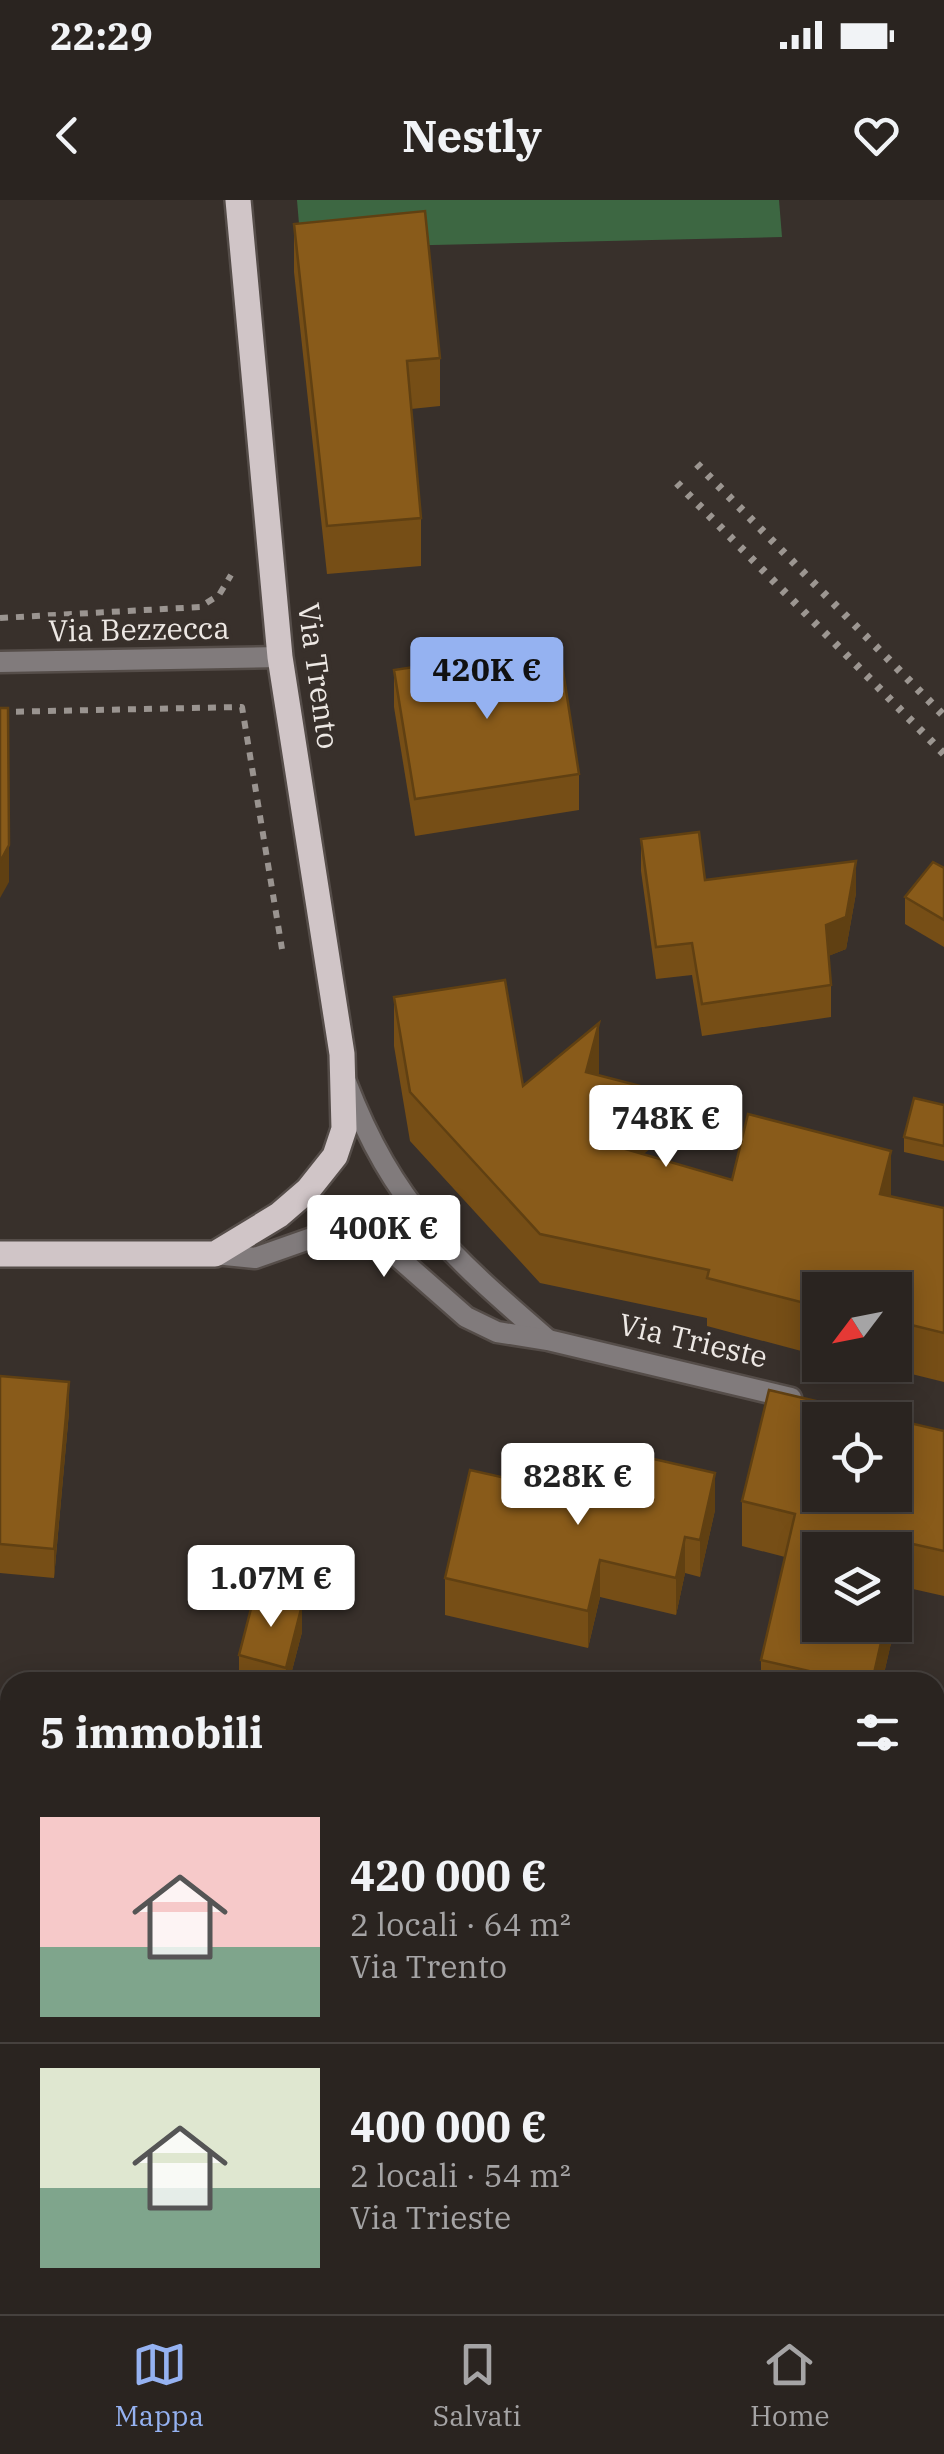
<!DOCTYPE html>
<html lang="it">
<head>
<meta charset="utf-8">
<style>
  body { margin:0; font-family:"IBM Plex Serif",serif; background:#36302d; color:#f1f3f6; height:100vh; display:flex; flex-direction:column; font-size:38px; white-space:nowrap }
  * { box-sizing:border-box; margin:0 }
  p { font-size:32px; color:#a5a4a5 }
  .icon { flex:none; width:55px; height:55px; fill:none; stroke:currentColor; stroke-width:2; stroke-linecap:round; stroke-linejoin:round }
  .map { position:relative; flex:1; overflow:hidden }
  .sheet { position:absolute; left:0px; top:1472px; width:945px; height:642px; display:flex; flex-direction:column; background:#2a2420; border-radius:30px 30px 0 0; box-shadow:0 5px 25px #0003,0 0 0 2px #46413e }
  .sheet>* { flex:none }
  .needle { width:65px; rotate:238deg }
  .controls { position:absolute; left:802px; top:1072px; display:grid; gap:20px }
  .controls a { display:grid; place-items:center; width:110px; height:110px; border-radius:0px; background:#2a2420; box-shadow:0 5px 25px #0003,0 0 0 2px #46413e; font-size:50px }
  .price { position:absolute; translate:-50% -85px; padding:0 22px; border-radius:10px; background:#fff; color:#222; font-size:32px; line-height:65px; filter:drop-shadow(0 2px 5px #0008) }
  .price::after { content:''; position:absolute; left:50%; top:60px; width:30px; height:22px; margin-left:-15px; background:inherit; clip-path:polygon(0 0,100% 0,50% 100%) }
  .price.current { background:#95b2f1; color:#111 }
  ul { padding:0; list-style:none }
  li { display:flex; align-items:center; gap:30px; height:250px; padding:0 40px }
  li+li { border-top:2px solid #46413e }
  li span { display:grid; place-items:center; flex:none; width:280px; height:200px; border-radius:0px; color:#555 }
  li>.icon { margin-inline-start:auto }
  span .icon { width:120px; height:120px; fill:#fffc; stroke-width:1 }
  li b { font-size:42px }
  h2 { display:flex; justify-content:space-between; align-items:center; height:120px; padding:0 40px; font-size:42px }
  .status { display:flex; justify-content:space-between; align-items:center; height:70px; padding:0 50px; background:#2a2420; direction:ltr }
  .status svg { height:28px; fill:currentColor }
  header { display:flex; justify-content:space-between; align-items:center; height:130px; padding:0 40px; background:#2a2420; font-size:45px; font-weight:700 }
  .tabs { display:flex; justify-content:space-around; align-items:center; height:140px; border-top:2px solid #46413e; background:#2a2420; font-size:28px; color:#a5a4a5 }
  .tabs a { display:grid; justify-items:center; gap:5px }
  .tabs .current { color:#95b2f1 }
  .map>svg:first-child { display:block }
</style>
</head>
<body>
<div class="status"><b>22:29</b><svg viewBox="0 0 49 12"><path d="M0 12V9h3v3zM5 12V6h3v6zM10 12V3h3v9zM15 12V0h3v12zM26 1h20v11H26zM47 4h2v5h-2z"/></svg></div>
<header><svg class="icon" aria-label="back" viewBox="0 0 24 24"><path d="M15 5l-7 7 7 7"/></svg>Nestly<svg class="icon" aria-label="heart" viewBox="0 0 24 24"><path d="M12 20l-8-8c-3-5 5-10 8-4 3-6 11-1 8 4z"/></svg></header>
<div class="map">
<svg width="944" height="2114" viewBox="0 0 944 2114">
  <rect width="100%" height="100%" fill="#38302b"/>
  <g fill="#3d6742">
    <path d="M 297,0 L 779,0 L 782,37 L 301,48 Z"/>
    <path d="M 0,1499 L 10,1499 L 10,2105 L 935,2105 L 935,1544 L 944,1545 L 944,2114 L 0,2114 Z"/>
  </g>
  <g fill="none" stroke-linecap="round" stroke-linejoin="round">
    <defs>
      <g id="service">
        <path d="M 0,1530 L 10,1530"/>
        <path d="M 935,1581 L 944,1582"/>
        <path d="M 935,1772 L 941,1857 L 935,1925"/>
        <path d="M 0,1934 L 10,1936"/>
        <path d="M 716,2114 L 716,2105"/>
        <path d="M 921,2114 L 921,2105"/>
      </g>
      <path id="minor" d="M 0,462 L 280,457"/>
      <g id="tertiary">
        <path d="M 346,882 C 393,1005 450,1055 547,1139"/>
        <path d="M 215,1054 L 255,1058 L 326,1033 L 363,1035 L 383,1044 L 466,1117 L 497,1132 L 548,1140 L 791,1198"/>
      </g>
      <path id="primary" d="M 0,1054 L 215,1054 L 279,1015 L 308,990 L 335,956 L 344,929 L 342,854 L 280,457 L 238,0"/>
    </defs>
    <use href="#service" stroke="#554d49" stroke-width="25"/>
    <use href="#minor" stroke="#554d49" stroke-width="25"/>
    <use href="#tertiary" stroke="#554d49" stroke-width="25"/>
    <use href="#primary" stroke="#554d49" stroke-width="30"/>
    <g stroke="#9a9490" stroke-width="6" stroke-dasharray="8 8" stroke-linecap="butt">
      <path d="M 0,418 L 200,407 L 219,395 L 231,375"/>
      <path d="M 0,512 L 242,507 L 282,749"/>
      <path d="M 0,1826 L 10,1822"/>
      <path d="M 392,2105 L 405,2114"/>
      <path d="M 493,2105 L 493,2114"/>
      <path d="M 553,2105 L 554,2114"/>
      <path d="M 637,2114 L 637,2105"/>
    </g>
    <use href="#service" stroke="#817b7c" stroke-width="20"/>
    <use href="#minor" stroke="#817b7c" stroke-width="20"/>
    <use href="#tertiary" stroke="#817b7c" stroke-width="20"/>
    <use href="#primary" stroke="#d0c5c7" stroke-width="25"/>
    <g stroke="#9c9691" stroke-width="8" stroke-dasharray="5 10" stroke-linecap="butt">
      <path d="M 697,264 L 944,516"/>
      <path d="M 677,283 L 944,554"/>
    </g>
  </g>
  <g fill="#764e16">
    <path d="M 294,24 L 440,158 L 440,206 L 411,209 L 421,318 L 421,366 L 327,374 L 294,72 Z"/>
    <path d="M 394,470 L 579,574 L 579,610 L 415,636 L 394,507 Z"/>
    <path d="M 641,639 L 705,680 L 856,693 L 846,749 L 828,756 L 831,785 L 831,817 L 702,836 L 692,775 L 656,779 L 641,671 Z"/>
    <path d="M 944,668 L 944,747 L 905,724 L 905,697 Z"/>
    <path d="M 394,797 L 523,886 L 599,872 L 598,875 L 660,940 L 643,954 L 732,980 L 891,996 L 944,1008 L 944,1182 L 875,1165 L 895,1165 L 895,1090 L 820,1090 L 820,1156 L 707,1126 L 707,1118 L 540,1083 L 410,941 L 394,846 Z"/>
    <path d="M 944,905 L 944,961 L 904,952 L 904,937 Z"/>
    <path d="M 0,1176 L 69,1212 L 54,1378 L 0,1373 Z"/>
    <path d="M 944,1231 L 944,1396 L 904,1387 L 882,1482 L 761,1482 L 761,1460 L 785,1357 L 742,1346 L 742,1301 Z"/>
    <path d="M 590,1297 L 715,1310 L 700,1377 L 685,1373 L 676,1415 L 600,1397 L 588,1448 L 445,1415 L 445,1378 Z"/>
    <path d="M 302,1432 L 289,1482 L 239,1482 L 239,1455 Z"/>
  </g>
  <g fill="#604012">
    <path d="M 9,645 L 9,682 L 0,698 L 0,662 Z"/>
    <path d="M 856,661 L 856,693 L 846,749 L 826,757 L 826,725 Z"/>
    <path d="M 599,823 L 599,872 L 586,921 L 586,872 Z"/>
    <path d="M 660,891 L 660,940 L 601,991 L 601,942 Z"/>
    <path d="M 891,951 L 891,999 L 880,994 Z"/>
    <path d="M 69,1182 L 69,1212 L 54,1378 L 54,1349 Z"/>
    <path d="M 715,1273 L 715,1310 L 700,1377 L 700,1340 Z"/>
    <path d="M 685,1337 L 685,1373 L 676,1415 L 676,1378 Z"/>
    <path d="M 904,1342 L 904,1387 L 882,1482 L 872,1482 L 885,1425 L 895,1425 L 895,1382 Z"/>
    <path d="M 600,1360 L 600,1397 L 588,1448 L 588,1411 Z"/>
    <path d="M 302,1405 L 302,1432 L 289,1482 L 286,1482 L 286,1468 Z"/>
  </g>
  <g fill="#895b1a" stroke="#604012" stroke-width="2.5" fill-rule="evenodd">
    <path d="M 425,11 L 440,158 L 407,161 L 421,318 L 327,326 L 294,24 Z"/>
    <path d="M 559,445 L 579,574 L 415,599 L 394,470 Z"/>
    <path d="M 0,508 L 8,508 L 9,645 L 0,662 Z"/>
    <path d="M 699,632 L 705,680 L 856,661 L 846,717 L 826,725 L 831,785 L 702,804 L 692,743 L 656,747 L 641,639 Z"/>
    <path d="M 933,662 L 944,668 L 944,720 L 905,697 Z"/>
    <path d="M 505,780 L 523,886 L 599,823 L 586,872 L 660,891 L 601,942 L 732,980 L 748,914 L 891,951 L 880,994 L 944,1008 L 944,1133 L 895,1121 L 895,1090 L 820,1090 L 820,1107 L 707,1078 L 709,1070 L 540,1034 L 410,892 L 394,797 Z"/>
    <path d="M 914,898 L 944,905 L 944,946 L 904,937 Z"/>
    <path d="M 0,1176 L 69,1182 L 54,1349 L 0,1344 Z"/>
    <path d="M 769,1190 L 944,1231 L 944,1351 L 904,1342 L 895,1382 L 895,1350 L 820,1350 L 820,1425 L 885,1425 L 872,1482 L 857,1482 L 761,1460 L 795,1314 L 742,1301 ZM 820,1220 L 895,1220 L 895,1295 L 820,1295 Z"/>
    <path d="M 601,1247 L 715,1273 L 700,1340 L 685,1337 L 676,1378 L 600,1360 L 588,1411 L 445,1378 L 470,1270 L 590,1297 Z"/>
    <path d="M 255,1393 L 302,1405 L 286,1468 L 239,1455 Z"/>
    <path d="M 10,2025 L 10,2105 L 300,2105 L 300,2114 L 0,2114 L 0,2026 Z"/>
  </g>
  <g text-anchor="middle" stroke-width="8" stroke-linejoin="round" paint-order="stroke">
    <g font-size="30" fill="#ede8e4" stroke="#38302b">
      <text transform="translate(139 430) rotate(-1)" y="10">Via Bezzecca</text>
      <text transform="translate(318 476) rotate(82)" y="10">Via Trento</text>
      <text transform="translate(693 1141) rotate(13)" y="10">Via Trieste</text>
    </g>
  </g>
</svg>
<div class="controls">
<a><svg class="needle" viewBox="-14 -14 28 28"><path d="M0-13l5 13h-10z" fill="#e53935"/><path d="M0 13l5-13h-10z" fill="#a5a4a5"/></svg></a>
<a><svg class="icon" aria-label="locate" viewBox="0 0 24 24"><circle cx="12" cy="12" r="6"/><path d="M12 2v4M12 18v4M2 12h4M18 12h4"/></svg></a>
<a><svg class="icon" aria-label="layers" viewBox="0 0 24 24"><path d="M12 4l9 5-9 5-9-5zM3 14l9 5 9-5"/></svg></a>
</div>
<b class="price current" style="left:487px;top:522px">420K €</b>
<b class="price" style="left:666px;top:970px">748K €</b>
<b class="price" style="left:384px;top:1080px">400K €</b>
<b class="price" style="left:578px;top:1328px">828K €</b>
<b class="price" style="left:271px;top:1430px">1.07M €</b>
<section class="sheet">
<h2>5 immobili<svg class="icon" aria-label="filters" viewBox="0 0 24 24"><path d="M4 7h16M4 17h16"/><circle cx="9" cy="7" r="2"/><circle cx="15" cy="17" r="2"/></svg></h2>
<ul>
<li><span style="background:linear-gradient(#f6c9c9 65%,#7fa58c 0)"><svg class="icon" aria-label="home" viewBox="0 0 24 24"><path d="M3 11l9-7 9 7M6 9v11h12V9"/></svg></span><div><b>420 000 €</b><p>2 locali · 64 m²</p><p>Via Trento</p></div></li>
<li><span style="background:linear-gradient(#dfe7d0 60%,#7fa58c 0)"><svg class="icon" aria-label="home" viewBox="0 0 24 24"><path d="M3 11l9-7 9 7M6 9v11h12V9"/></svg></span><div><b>400 000 €</b><p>2 locali · 54 m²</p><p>Via Trieste</p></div></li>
</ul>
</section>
</div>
<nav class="tabs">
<a class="current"><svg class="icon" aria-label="map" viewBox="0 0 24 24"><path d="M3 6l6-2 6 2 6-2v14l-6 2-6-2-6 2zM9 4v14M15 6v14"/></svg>Mappa</a>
<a><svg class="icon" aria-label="saved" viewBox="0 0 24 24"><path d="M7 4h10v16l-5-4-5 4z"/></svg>Salvati</a>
<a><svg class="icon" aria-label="home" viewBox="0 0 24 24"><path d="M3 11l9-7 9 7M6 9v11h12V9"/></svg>Home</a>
</nav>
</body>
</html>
